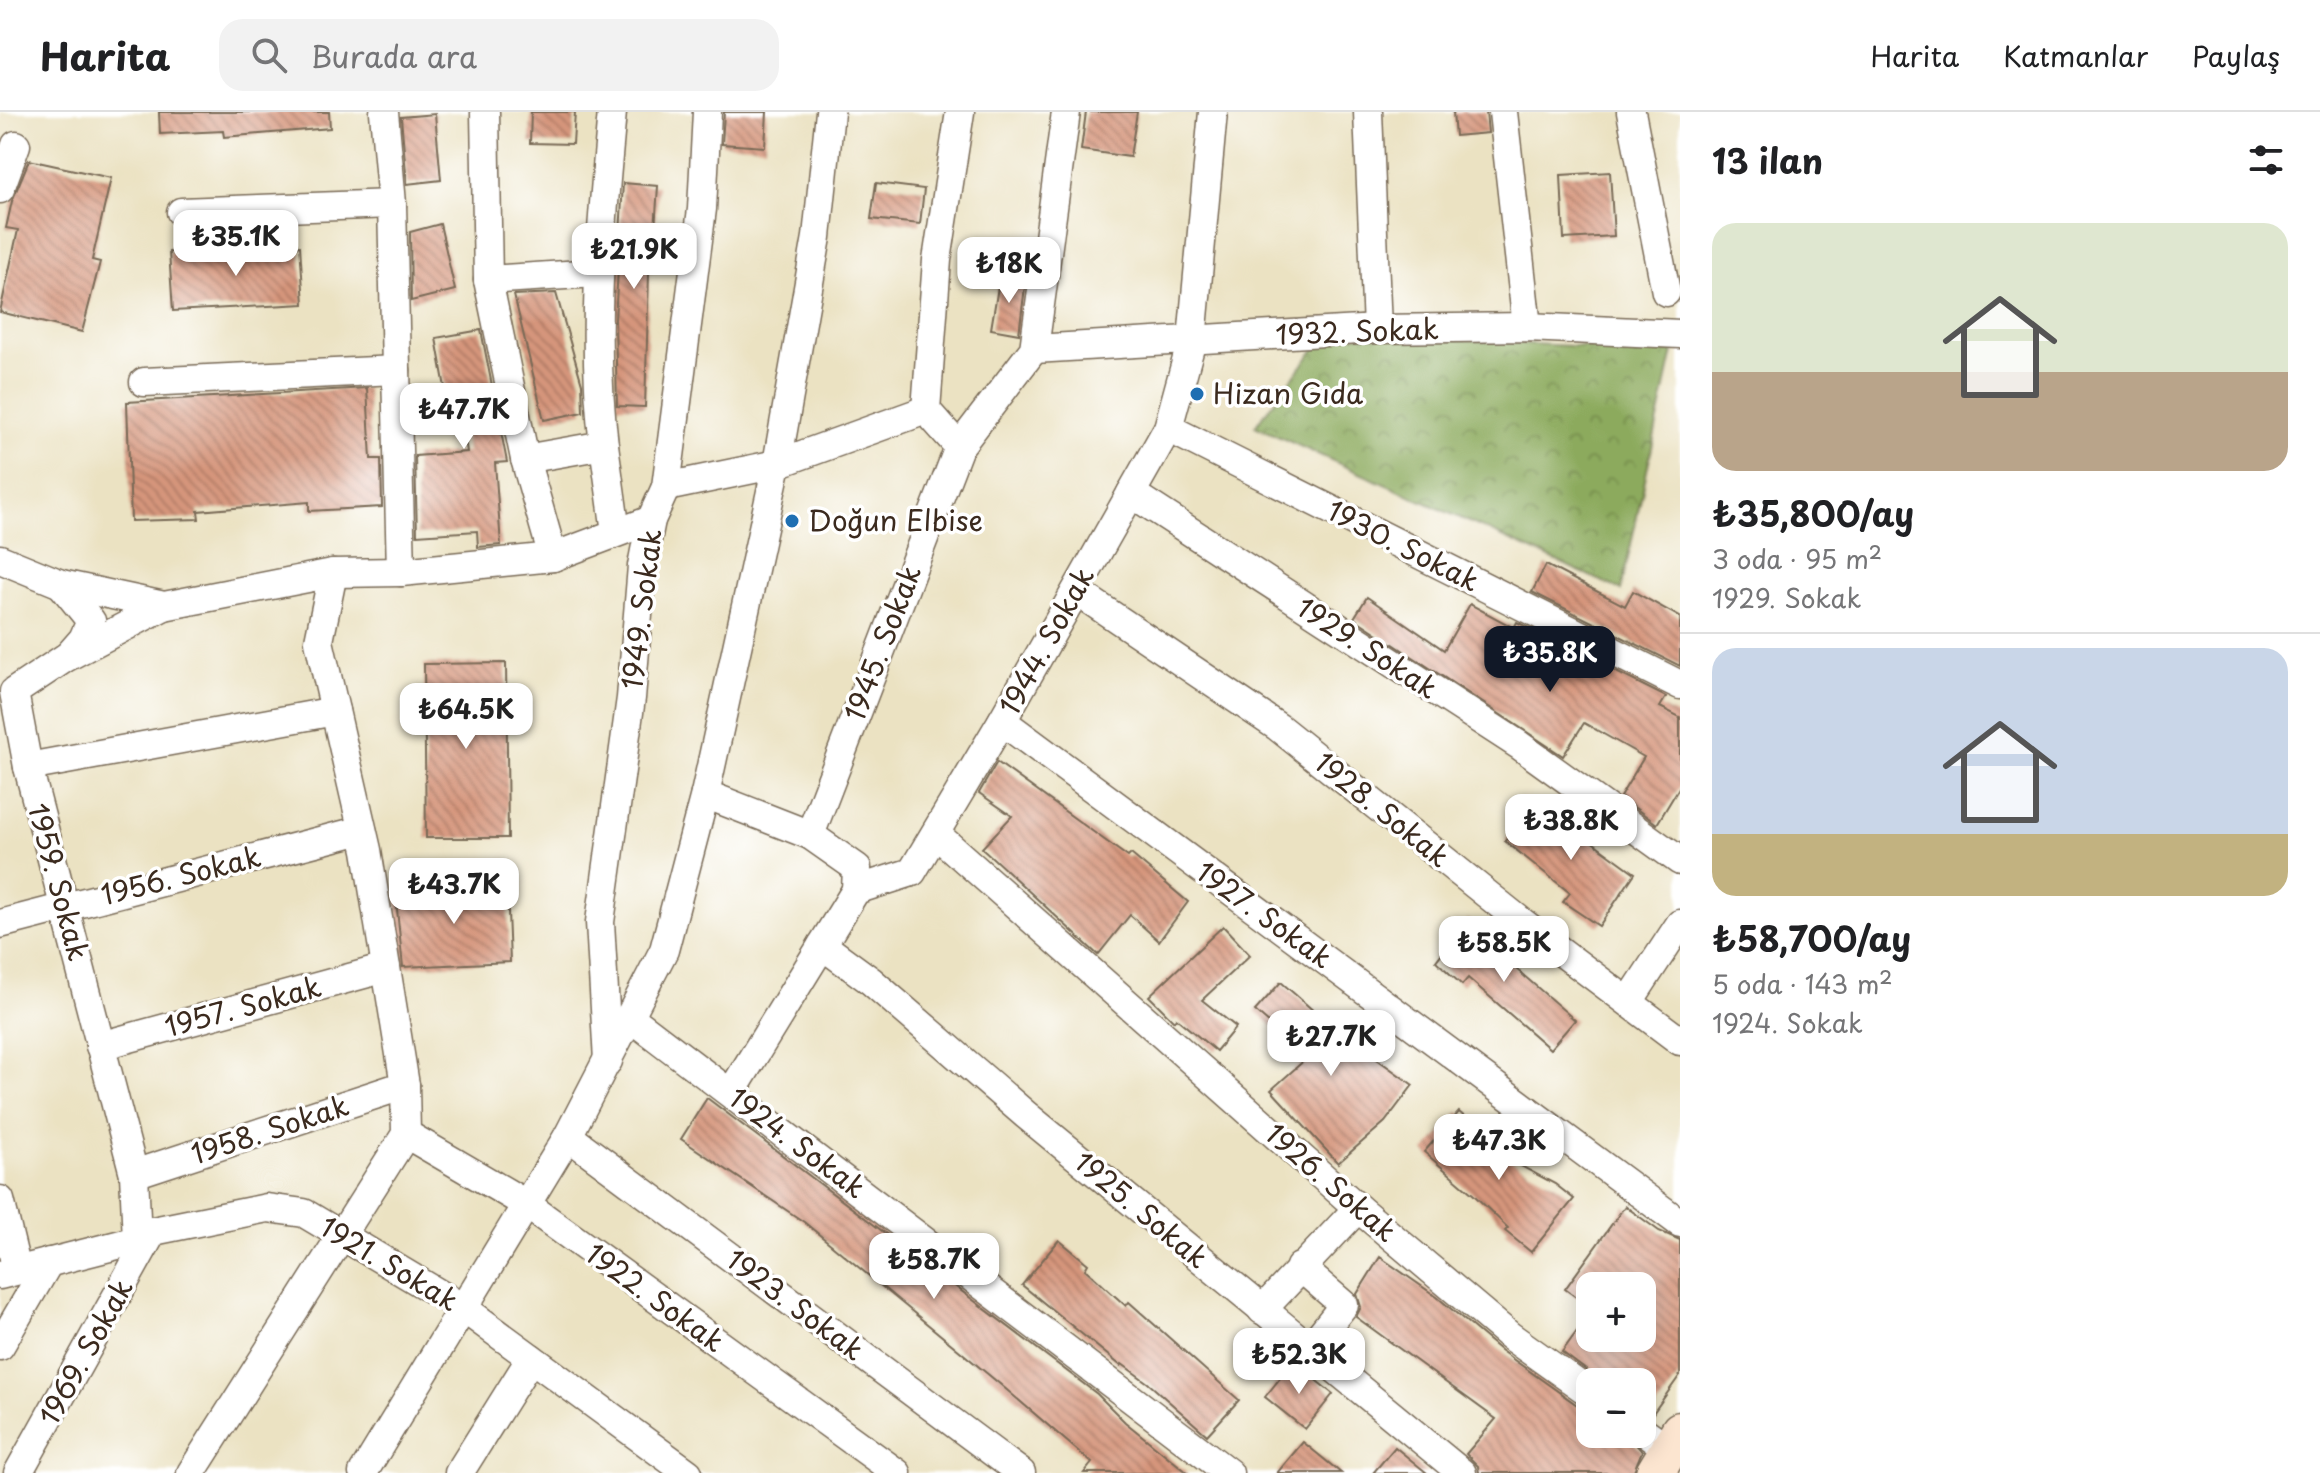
<!DOCTYPE html>
<html lang="tr">
<head>
<meta charset="utf-8">
<style>
  body { margin:0; font-family:"Playpen Sans",sans-serif; background:#f2f2f2; color:#202124; height:100vh; display:flex; flex-direction:column; font-size:30px; white-space:nowrap }
  * { box-sizing:border-box; margin:0 }
  p { font-size:26px; color:#757577 }
  .icon { flex:none; width:44px; height:44px; fill:none; stroke:currentColor; stroke-width:2; stroke-linecap:round; stroke-linejoin:round }
  .map { position:relative; flex:1; overflow:hidden }
  .panel { display:flex; flex-direction:column; background:#fff; width:640px }
  .panel>* { flex:none }
  .tools { position:absolute; left:1576px; top:1160px; display:grid; gap:16px }
  .tools a { display:grid; place-items:center; width:80px; height:80px; border-radius:16px; background:#fff; box-shadow:0 4px 20px #0003; font-size:40px }
  .price { position:absolute; translate:-50% -68px; padding:0 18px; border-radius:16px; background:#fff; color:#222; font-size:26px; line-height:52px; filter:drop-shadow(0 2px 4px #0008) }
  .price::after { content:''; position:absolute; left:50%; top:48px; width:24px; height:18px; margin-left:-12px; background:inherit; clip-path:polygon(0 0,100% 0,50% 100%) }
  .price.current { background:#111827; color:#fff }
  ul { padding:0; list-style:none }
  li { display:grid; align-content:center; gap:16px; height:424px; padding:0 32px }
  li+li { border-top:2px solid #e0e0e0 }
  li span { display:grid; place-items:center; height:248px; border-radius:24px; color:#555 }
  li>.icon { margin-inline-start:auto }
  span .icon { width:144px; height:144px; fill:#fffc; stroke-width:1 }
  li b { font-size:34px }
  h2 { display:flex; justify-content:space-between; align-items:center; height:96px; padding:0 32px; font-size:34px }
  header { display:flex; align-items:center; gap:48px; box-sizing:border-box; height:112px; padding:0 40px; background:#fff; border-bottom:2px solid #e0e0e0 }
  header strong { font-size:38px }
  nav { display:flex; gap:44px; margin-inline-start:auto; font-size:28px }
  .search { width:560px; height:72px; background:#f2f2f2; display:flex; align-items:center; gap:20px; box-sizing:border-box; padding:0 28px; border-radius:24px; color:#757577; font-size:30px }
  main { display:flex; flex:1; min-height:0 }
  .map>svg:first-child { display:block }
</style>
</head>
<body>
<header>
<strong>Harita</strong>
<div class="search"><svg class="icon" aria-label="search" viewBox="0 0 24 24"><circle cx="10" cy="10" r="6"/><path d="M15 15l6 6"/></svg>Burada ara</div>
<nav><a>Harita</a><a>Katmanlar</a><a>Paylaş</a></nav>
</header>
<main>
<div class="map">
<svg width="1680" height="1361" viewBox="0 0 1680 1361">
  <defs>
    <pattern id="forest-crowns" width="20" height="18" patternUnits="userSpaceOnUse" patternTransform="scale(2)"><rect width="20" height="18" fill="#8caa5d"/><path d="M2 6a3 3 0 1 1 6 0M12 15a3 3 0 1 1 6 0" fill="none" stroke="#748b4c"/></pattern>
    <pattern id="building-back-hatch" width="6" height="6" patternUnits="userSpaceOnUse" patternTransform="scale(2)"><rect width="6" height="6" fill="#d5957b"/><path d="M-1 5l2 2M0 0l6 6M5-1l2 2" fill="none" stroke="#ae7a64"/></pattern>
  </defs>
  <rect width="100%" height="100%" fill="#fff"/>
  <filter id="ink" filterUnits="userSpaceOnUse"><feTurbulence type="fractalNoise" baseFrequency=".0125" numOctaves="2"/><feDisplacementMap in="SourceGraphic" scale="16" xChannelSelector="R" yChannelSelector="G"/><feConvolveMatrix kernelMatrix="1 2 1 2 8 2 1 2 1" color-interpolation-filters="sRGB"/></filter>
  <filter id="wash" filterUnits="userSpaceOnUse"><feTurbulence type="fractalNoise" baseFrequency=".006" numOctaves="4" result="noise"/><feDisplacementMap in="SourceGraphic" scale="32" xChannelSelector="R" yChannelSelector="G"/><feGaussianBlur stdDeviation="1.8" result="paint"/><feColorMatrix in="noise" values="0 0 0 0 0 0 0 0 0 0 0 0 0 0 0 0 0 1.4 0 .05"/><feComposite in="paint" operator="in"/></filter>
  <g filter="url(#wash)">
    <rect width="100%" height="100%" fill="#ebe2c2"/>
    <path fill="url(#forest-crowns)" stroke="#646a3e" stroke-width="2" d="M 1327,222 L 1673,239 L 1621,478 L 1255,314 Z"/>
    <g id="blocks">
      <g fill="url(#building-back-hatch)">
        <path d="M 159,0 L 329,0 L 330,16 L 224,25 L 223,19 L 160,22 Z"/>
        <path d="M 531,0 L 575,0 L 573,32 L 530,31 Z"/>
        <path d="M 724,0 L 767,0 L 765,35 L 722,32 Z"/>
        <path d="M 1086,0 L 1137,0 L 1130,45 L 1081,38 Z"/>
        <path d="M 1453,0 L 1486,0 L 1488,21 L 1455,24 Z"/>
        <path d="M 435,2 L 441,68 L 407,72 L 401,5 Z"/>
        <path d="M 29,48 L 111,66 L 92,148 L 100,150 L 82,220 L 0,200 L 18,118 L 6,116 L 12,89 Z"/>
        <path d="M 1610,60 L 1614,124 L 1564,127 L 1561,63 Z"/>
        <path d="M 623,71 L 658,74 L 652,160 L 649,160 L 645,295 L 617,294 L 615,208 Z"/>
        <path d="M 876,71 L 924,77 L 920,112 L 871,107 Z"/>
        <path d="M 440,112 L 455,178 L 411,189 L 410,120 Z"/>
        <path d="M 300,134 L 304,192 L 173,199 L 169,140 Z"/>
        <path d="M 1000,163 L 1026,167 L 1019,222 L 991,217 Z"/>
        <path d="M 556,181 L 582,272 L 583,300 L 544,308 L 514,183 Z"/>
        <path d="M 481,218 L 507,350 L 495,351 L 501,433 L 478,435 L 477,419 L 417,423 L 415,344 L 467,340 L 458,279 L 446,281 L 436,226 Z"/>
        <path d="M 367,276 L 371,347 L 381,347 L 382,395 L 309,399 L 309,390 L 198,399 L 199,407 L 131,409 L 127,290 Z"/>
        <path d="M 1546,453 L 1625,494 L 1633,479 L 1680,505 L 1680,554 L 1532,480 Z"/>
        <path d="M 1367,485 L 1444,538 L 1470,492 L 1514,516 L 1517,510 L 1666,585 L 1660,595 L 1680,605 L 1680,674 L 1657,712 L 1620,685 L 1644,645 L 1584,611 L 1563,644 L 1354,506 Z"/>
        <path d="M 506,551 L 508,726 L 426,726 L 424,552 Z"/>
        <path d="M 997,650 L 1128,745 L 1131,742 L 1188,790 L 1159,829 L 1130,803 L 1098,843 L 982,736 L 1012,704 L 979,681 Z"/>
        <path d="M 1536,689 L 1635,761 L 1599,814 L 1563,790 L 1570,781 L 1505,729 Z"/>
        <path d="M 507,774 L 510,850 L 403,855 L 395,778 Z"/>
        <path d="M 1468,807 L 1494,833 L 1492,836 L 1575,908 L 1550,937 L 1468,866 L 1462,873 L 1436,849 Z"/>
        <path d="M 1223,814 L 1250,843 L 1202,888 L 1236,915 L 1216,939 L 1176,906 L 1174,909 L 1149,884 Z"/>
        <path d="M 1281,870 L 1360,940 L 1363,937 L 1413,973 L 1385,1010 L 1338,1051 L 1271,978 L 1308,945 L 1255,899 Z"/>
        <path d="M 707,986 L 1097,1282 L 1125,1310 L 1188,1361 L 1084,1361 L 1092,1351 L 1001,1273 L 804,1110 L 681,1027 Z"/>
        <path d="M 1459,1000 L 1502,1037 L 1498,1042 L 1555,1072 L 1574,1087 L 1531,1140 L 1505,1119 L 1508,1116 L 1474,1083 L 1424,1040 Z"/>
        <path d="M 1625,1094 L 1659,1119 L 1680,1128 L 1680,1263 L 1651,1304 L 1642,1301 L 1642,1270 L 1602,1270 L 1562,1240 L 1590,1201 L 1590,1226 L 1642,1226 L 1642,1174 L 1590,1174 L 1590,1195 L 1565,1177 Z"/>
        <path d="M 1059,1128 L 1088,1152 L 1085,1157 L 1126,1194 L 1129,1190 L 1239,1288 L 1207,1323 L 1148,1271 L 1122,1252 L 1121,1254 L 1022,1173 Z"/>
        <path d="M 1380,1145 L 1437,1185 L 1500,1238 L 1580,1295 L 1590,1298 L 1590,1322 L 1626,1322 L 1642,1339 L 1633,1361 L 1479,1361 L 1478,1354 L 1466,1342 L 1496,1307 L 1356,1205 L 1361,1195 L 1357,1182 Z"/>
        <path d="M 1293,1250 L 1333,1282 L 1305,1317 L 1265,1285 Z"/>
        <path d="M 1303,1330 L 1341,1361 L 1277,1361 Z"/>
        <path d="M 1395,1335 L 1427,1361 L 1373,1361 Z"/>
      </g>
    </g>
  </g>
  <g filter="url(#ink)">
    <use href="#blocks" fill-opacity="0" stroke="#796a57" stroke-width="2"/>
    <g fill="none" stroke-linecap="round" stroke-linejoin="round">
      <defs>
        <g id="street">
          <path d="M 384,0 L 392,92 L 401,460 L 553,445 L 525,347 L 488,168 L 485,0"/>
          <path d="M 1368,0 L 1377,217"/>
          <path d="M 1503,0 L 1527,215"/>
          <path d="M 1631,0 L 1666,180"/>
          <path d="M 0,77 L 16,33"/>
          <path d="M 181,100 L 392,92"/>
          <path d="M 488,168 L 597,161"/>
          <path d="M 1034,237 L 1377,217 L 1527,215 L 1680,222"/>
          <path d="M 144,270 L 396,258"/>
          <path d="M 1168,316 L 1680,573"/>
          <path d="M 604,333 L 616,420"/>
          <path d="M 959,335 L 926,298 L 937,148 L 960,0"/>
          <path d="M 525,347 L 604,333 C 590,222 602,111 612,0"/>
          <path d="M 666,375 L 777,352 L 926,298"/>
          <path d="M 1131,381 L 1519,633 L 1680,749"/>
          <path d="M 553,445 L 651,408"/>
          <path d="M 0,447 L 61,472 L 164,494 L 333,461 L 401,460"/>
          <path d="M 61,472 L 91,509 L 83,527 L 69,543"/>
          <path d="M 1076,479 L 1278,615 L 1523,811 L 1680,929"/>
          <path d="M 1002,609 L 1680,1111"/>
          <path d="M 28,655 L 335,599"/>
          <path d="M 705,682 L 810,723"/>
          <path d="M 936,722 L 1358,1096 L 1510,1224 L 1590,1281"/>
          <path d="M 856,778 L 857,756 L 810,723 L 959,335 L 1034,237 L 1066,0"/>
          <path d="M 0,812 L 362,718"/>
          <path d="M 822,833 L 871,869 L 1026,1003 L 1462,1361"/>
          <path d="M 1630,888 L 1680,812"/>
          <path d="M 631,906 L 1229,1361"/>
          <path d="M 100,934 L 386,856"/>
          <path d="M 608,949 L 600,810 L 631,586 L 642,454 L 651,408 L 666,375 L 702,97 L 707,0"/>
          <path d="M 731,981 L 856,778 L 912,760 L 1002,609 L 1168,316 L 1192,228 L 1213,0"/>
          <path d="M 406,1022 L 526,1092 L 897,1361"/>
          <path d="M 568,1024 L 1021,1361"/>
          <path d="M 134,1062 L 405,973"/>
          <path d="M 0,1088 L 17,1158"/>
          <path d="M 137,1128 L 134,1062 L 28,655 L 14,580 L 65,546 L 164,494"/>
          <path d="M 1300,1155 L 1344,1193 L 1309,1237"/>
          <path d="M 0,1163 L 137,1128 L 153,1119 L 267,1096 L 304,1101 L 463,1196 L 688,1361"/>
          <path d="M 1262,1198 L 1358,1096"/>
          <path d="M 0,1234 L 49,1150"/>
          <path d="M 1642,1318 L 1669,1337"/>
          <path d="M 18,1361 L 153,1119"/>
          <path d="M 191,1361 L 406,1022 L 405,973 L 367,738 L 319,529 L 333,461"/>
          <path d="M 363,1361 L 568,1024 L 664,838 L 705,682 L 777,352 L 817,125 L 830,0"/>
          <path d="M 459,1361 L 531,1246"/>
        </g>
        <path id="secondary" d="M 1655,1361 L 1680,1319"/>
      </defs>
      <use href="#street" stroke="#796a57" stroke-width="31"/>
      <use href="#secondary" stroke="#796a57" stroke-width="41"/>
      <use href="#street" stroke="#fff" stroke-width="28"/>
      <use href="#secondary" stroke="#fce5d0" stroke-width="38"/>
    </g>
  </g>
  <g fill="#1f6fb2" stroke="#fff" stroke-width="3">
    <circle cx="1197" cy="282" r="8"/>
    <circle cx="792" cy="409" r="8"/>
  </g>
  <g text-anchor="middle" stroke-width="7" stroke-linejoin="round" paint-order="stroke">
    <g font-size="28" fill="#3b2a1e" stroke="#fff">
      <text transform="translate(1357 220) rotate(-2)" y="10">1932. Sokak</text>
      <text transform="translate(1403 434) rotate(27)" y="10">1930. Sokak</text>
      <text transform="translate(642 497) rotate(-83)" y="10">1949. Sokak</text>
      <text transform="translate(1047 529) rotate(-61)" y="10">1944. Sokak</text>
      <text transform="translate(883 531) rotate(-69)" y="10">1945. Sokak</text>
      <text transform="translate(1367 536) rotate(33)" y="10">1929. Sokak</text>
      <text transform="translate(1382 698) rotate(39)" y="10">1928. Sokak</text>
      <text transform="translate(181 764) rotate(-14)" y="10">1956. Sokak</text>
      <text transform="translate(58 770) rotate(75)" y="10">1959. Sokak</text>
      <text transform="translate(1264 803) rotate(36)" y="10">1927. Sokak</text>
      <text transform="translate(243 895) rotate(-15)" y="10">1957. Sokak</text>
      <text transform="translate(270 1018) rotate(-18)" y="10">1958. Sokak</text>
      <text transform="translate(797 1031) rotate(37)" y="10">1924. Sokak</text>
      <text transform="translate(1331 1071) rotate(41)" y="10">1926. Sokak</text>
      <text transform="translate(1141 1098) rotate(40)" y="10">1925. Sokak</text>
      <text transform="translate(389 1152) rotate(31)" y="10">1921. Sokak</text>
      <text transform="translate(655 1186) rotate(36)" y="10">1922. Sokak</text>
      <text transform="translate(795 1193) rotate(37)" y="10">1923. Sokak</text>
      <text transform="translate(86 1240) rotate(-61)" y="10">1969. Sokak</text>
    </g>
    <g font-size="28" fill="#3b2a1e" stroke="#fff" text-anchor="start">
      <text x="1213" y="292">Hizan Gıda</text>
      <text x="808" y="419">Doğun Elbise</text>
    </g>
  </g>
</svg>
<div class="tools">
<a>+</a>
<a>−</a>
</div>
<b class="price" style="left:236px;top:166px">₺35.1K</b>
<b class="price" style="left:634px;top:179px">₺21.9K</b>
<b class="price" style="left:1009px;top:193px">₺18K</b>
<b class="price" style="left:464px;top:339px">₺47.7K</b>
<b class="price current" style="left:1550px;top:582px">₺35.8K</b>
<b class="price" style="left:466px;top:639px">₺64.5K</b>
<b class="price" style="left:1571px;top:750px">₺38.8K</b>
<b class="price" style="left:454px;top:814px">₺43.7K</b>
<b class="price" style="left:1504px;top:872px">₺58.5K</b>
<b class="price" style="left:1331px;top:966px">₺27.7K</b>
<b class="price" style="left:1499px;top:1070px">₺47.3K</b>
<b class="price" style="left:934px;top:1189px">₺58.7K</b>
<b class="price" style="left:1299px;top:1284px">₺52.3K</b>
</div>
<section class="panel">
<h2>13 ilan<svg class="icon" aria-label="filters" viewBox="0 0 24 24"><path d="M4 7h16M4 17h16"/><circle cx="9" cy="7" r="2"/><circle cx="15" cy="17" r="2"/></svg></h2>
<ul>
<li><span style="background:linear-gradient(#dfe7d0 60%,#b9a48a 0)"><svg class="icon" aria-label="home" viewBox="0 0 24 24"><path d="M3 11l9-7 9 7M6 9v11h12V9"/></svg></span><div><b>₺35,800/ay</b><p>3 oda · 95 m²</p><p>1929. Sokak</p></div></li>
<li><span style="background:linear-gradient(#c9d6e8 75%,#c2b280 0)"><svg class="icon" aria-label="home" viewBox="0 0 24 24"><path d="M3 11l9-7 9 7M6 9v11h12V9"/></svg></span><div><b>₺58,700/ay</b><p>5 oda · 143 m²</p><p>1924. Sokak</p></div></li>
</ul>
</section>
</main>
</body>
</html>
